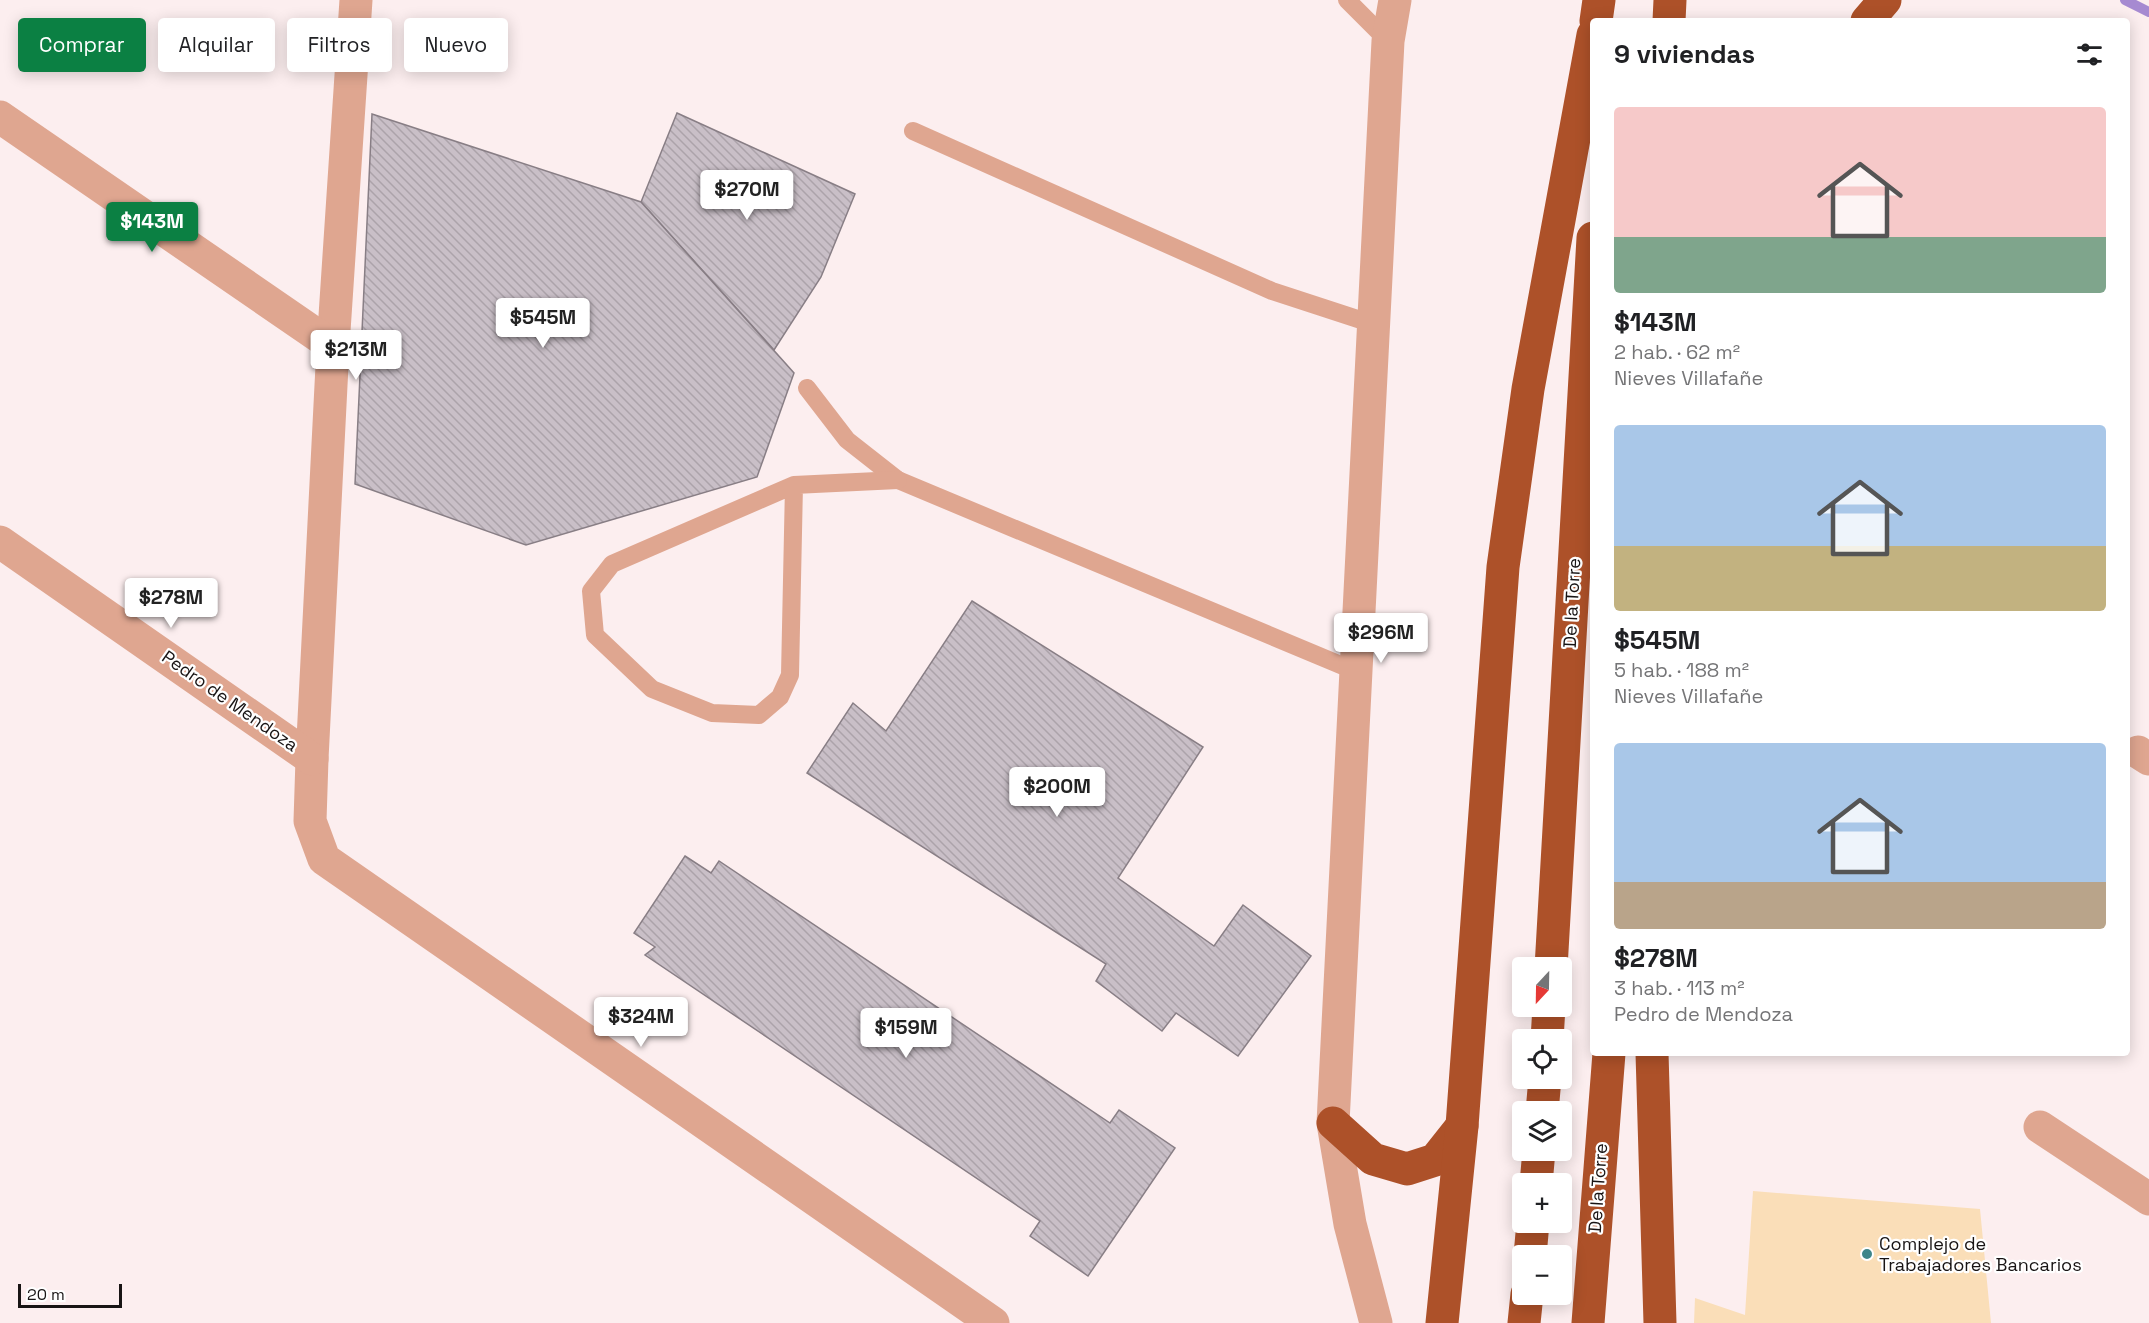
<!DOCTYPE html>
<html lang="es">
<head>
<meta charset="utf-8">
<style>
  body { margin:0; font-family:"Space Grotesk",sans-serif; background:#f6f6f6; color:#202124; height:100vh; display:flex; flex-direction:column; font-size:22px; white-space:nowrap }
  * { box-sizing:border-box; margin:0 }
  p { font-size:20px; color:#757577 }
  .icon { flex:none; width:33px; height:33px; fill:none; stroke:currentColor; stroke-width:2; stroke-linecap:round; stroke-linejoin:round }
  .map { position:relative; flex:1; overflow:hidden }
  .details { position:absolute; left:1590px; top:18px; width:540px; height:1038px; display:flex; flex-direction:column; background:#fff; border-radius:6px; box-shadow:0 3px 15px #0003 }
  .details>* { flex:none }
  .banner { position:absolute; left:18px; top:18px; width:570px; height:54px; display:flex; gap:12px }
  .needle { width:39px; rotate:202deg }
  .buttons { position:absolute; left:1512px; top:957px; display:grid; gap:12px }
  .buttons a { display:grid; place-items:center; width:60px; height:60px; border-radius:6px; background:#fff; box-shadow:0 3px 15px #0003; font-size:30px }
  .scale { position:absolute; left:18px; bottom:15px; width:104px; box-sizing:border-box; padding-left:6px; border:3px solid #181414; border-top:0; font-size:16px; line-height:21px; white-space:nowrap; color:#181414; -webkit-text-stroke:4px #fff; paint-order:stroke }
  .price { position:absolute; translate:-50% -51px; padding:0 14px; border-radius:6px; background:#fff; color:#222; font-size:20px; line-height:39px; filter:drop-shadow(0 2px 3px #0008) }
  .price::after { content:''; position:absolute; left:50%; top:36px; width:18px; height:14px; margin-left:-9px; background:inherit; clip-path:polygon(0 0,100% 0,50% 100%) }
  .price.selected { background:#0b8043; color:#fff }
  ul { padding:0; list-style:none }
  li { display:grid; align-content:center; gap:12px; height:318px; padding:0 24px }
  li span { display:grid; place-items:center; height:186px; border-radius:6px; color:#555 }
  li>.icon { margin-inline-start:auto }
  span .icon { width:108px; height:108px; fill:#fffc; stroke-width:1 }
  li b { font-size:26px }
  h2 { display:flex; justify-content:space-between; align-items:center; height:72px; padding:0 24px; font-size:26px }
  .tag { padding:0 21px; border-radius:6px; background:#fff; box-shadow:0 3px 15px #0003; font-size:21px; line-height:54px }
  .tag.selected { background:#0b8043; color:#fff }
  .map>svg:first-child { display:block }
</style>
</head>
<body>
<div class="map">
<svg width="2149" height="1323" viewBox="0 0 2149 1323">
  <defs>
    <pattern id="building-back-hatch" width="6" height="6" patternUnits="userSpaceOnUse" patternTransform="scale(1.5)"><rect width="6" height="6" fill="#c9bfc7"/><path d="M-1 5l2 2M0 0l6 6M5-1l2 2" fill="none" stroke="#aca3aa"/></pattern>
  </defs>
  <rect width="100%" height="100%" fill="#fceeef"/>
  <path fill="#fadeb8" d="M 1753,1191 L 1980,1209 L 1991,1323 L 1694,1323 L 1695,1298 L 1745,1315 Z"/>
  <g fill="none" stroke-linecap="round" stroke-linejoin="round">
    <path stroke="#a68ad1" stroke-width="10" d="M 2125,0 L 2149,12"/>
  </g>
  <g fill="url(#building-back-hatch)" stroke="#887e85" stroke-width="1.5">
    <path d="M 677,113 L 855,194 L 821,277 L 774,350 L 641,202 Z"/>
    <path d="M 372,114 L 641,202 L 794,373 L 757,477 L 526,545 L 355,484 Z"/>
    <path d="M 972,601 L 1203,747 L 1118,878 L 1214,946 L 1243,905 L 1311,956 L 1238,1056 L 1176,1013 L 1162,1031 L 1096,981 L 1106,964 L 807,773 L 853,703 L 886,731 Z"/>
    <path d="M 685,856 L 711,873 L 719,861 L 1110,1123 L 1119,1110 L 1175,1148 L 1088,1276 L 1030,1236 L 1040,1221 L 645,955 L 655,947 L 634,933 Z"/>
  </g>
  <g fill="none" stroke-linecap="round" stroke-linejoin="round">
    <g stroke="#dfa690" stroke-width="18">
      <path d="M 1347,0 L 1388,41"/>
      <path d="M 913,131 L 1272,291 L 1373,324"/>
      <path d="M 807,388 L 847,440 L 898,480 L 1355,671"/>
      <path d="M 794,485 L 790,675 L 780,697 L 759,715 L 712,713 L 652,689 L 595,635 L 591,591 L 612,564 L 794,485 L 898,480"/>
    </g>
    <g stroke="#dfa690" stroke-width="33">
      <path d="M 356,0 L 333,346 L 312,759 L 310,821 L 324,859 L 993,1323"/>
      <path d="M 0,117 L 333,346"/>
      <path d="M 0,542 L 312,759"/>
      <path d="M 2138,752 L 2149,759"/>
      <path d="M 2040,1127 L 2149,1199"/>
      <path d="M 1376,1323 L 1350,1224 L 1333,1123 L 1388,41 L 1395,0"/>
    </g>
    <g stroke="#ad5129" stroke-width="33">
      <path d="M 1596,21 L 1599,0"/>
      <path d="M 1669,21 L 1670,0"/>
      <path d="M 1867,21 L 1885,0"/>
      <path d="M 1551,968 L 1593,238"/>
      <path d="M 1547,1040 L 1549,1006"/>
      <path d="M 1652,1053 L 1660,1323"/>
      <path d="M 1542,1112 L 1545,1078"/>
      <path d="M 1333,1123 L 1373,1159 L 1407,1169 L 1435,1160 L 1462,1126"/>
      <path d="M 1536,1184 L 1539,1150"/>
      <path d="M 1530,1256 L 1533,1222"/>
      <path d="M 1442,1323 L 1462,1126 L 1503,567 L 1528,389 L 1593,35"/>
      <path d="M 1524,1323 L 1527,1294"/>
      <path d="M 1588,1323 L 1609,1053"/>
    </g>
  </g>
  <circle fill="#3d8589" stroke="#fff" stroke-width="2" cx="1867" cy="1254" r="6"/>
  <g text-anchor="middle" stroke-width="4.5" stroke-linejoin="round" paint-order="stroke">
    <g font-size="18" fill="#181414" stroke="#fff">
      <text transform="translate(1572 603) rotate(-87)" y="6">De la Torre</text>
      <text transform="translate(230 701) rotate(35)" y="6">Pedro de Mendoza</text>
      <text transform="translate(1598 1188) rotate(-86)" y="6">De la Torre</text>
    </g>
    <g font-size="18" fill="#181414" stroke="#fff" text-anchor="start">
      <text x="1879" y="1250">Complejo de<tspan x="1879" dy="21">Trabajadores Bancarios</tspan></text>
    </g>
  </g>
</svg>
<div class="buttons">
<a><svg class="needle" viewBox="-14 -14 28 28"><path d="M0-13l5 13h-10z" fill="#e53935"/><path d="M0 13l5-13h-10z" fill="#757577"/></svg></a>
<a><svg class="icon" aria-label="locate" viewBox="0 0 24 24"><circle cx="12" cy="12" r="6"/><path d="M12 2v4M12 18v4M2 12h4M18 12h4"/></svg></a>
<a><svg class="icon" aria-label="layers" viewBox="0 0 24 24"><path d="M12 4l9 5-9 5-9-5zM3 14l9 5 9-5"/></svg></a>
<a>+</a>
<a>−</a>
</div>
<div class="scale">20 m</div>
<b class="price" style="left:747px;top:221px">$270M</b>
<b class="price selected" style="left:152px;top:253px">$143M</b>
<b class="price" style="left:543px;top:349px">$545M</b>
<b class="price" style="left:356px;top:381px">$213M</b>
<b class="price" style="left:171px;top:629px">$278M</b>
<b class="price" style="left:1381px;top:664px">$296M</b>
<b class="price" style="left:1057px;top:818px">$200M</b>
<b class="price" style="left:641px;top:1048px">$324M</b>
<b class="price" style="left:906px;top:1059px">$159M</b>
<div class="banner">
<a class="tag selected">Comprar</a>
<a class="tag">Alquilar</a>
<a class="tag">Filtros</a>
<a class="tag">Nuevo</a>
</div>
<section class="details">
<h2>9 viviendas<svg class="icon" aria-label="filters" viewBox="0 0 24 24"><path d="M4 7h16M4 17h16"/><circle cx="9" cy="7" r="2"/><circle cx="15" cy="17" r="2"/></svg></h2>
<ul>
<li><span style="background:linear-gradient(#f6c9c9 70%,#7fa58c 0)"><svg class="icon" aria-label="home" viewBox="0 0 24 24"><path d="M3 11l9-7 9 7M6 9v11h12V9"/></svg></span><div><b>$143M</b><p>2 hab. · 62 m²</p><p>Nieves Villafañe</p></div></li>
<li><span style="background:linear-gradient(#a9c7e8 65%,#c2b280 0)"><svg class="icon" aria-label="home" viewBox="0 0 24 24"><path d="M3 11l9-7 9 7M6 9v11h12V9"/></svg></span><div><b>$545M</b><p>5 hab. · 188 m²</p><p>Nieves Villafañe</p></div></li>
<li><span style="background:linear-gradient(#a9c7e8 75%,#b9a48a 0)"><svg class="icon" aria-label="home" viewBox="0 0 24 24"><path d="M3 11l9-7 9 7M6 9v11h12V9"/></svg></span><div><b>$278M</b><p>3 hab. · 113 m²</p><p>Pedro de Mendoza</p></div></li>
</ul>
</section>
</div>
</body>
</html>
